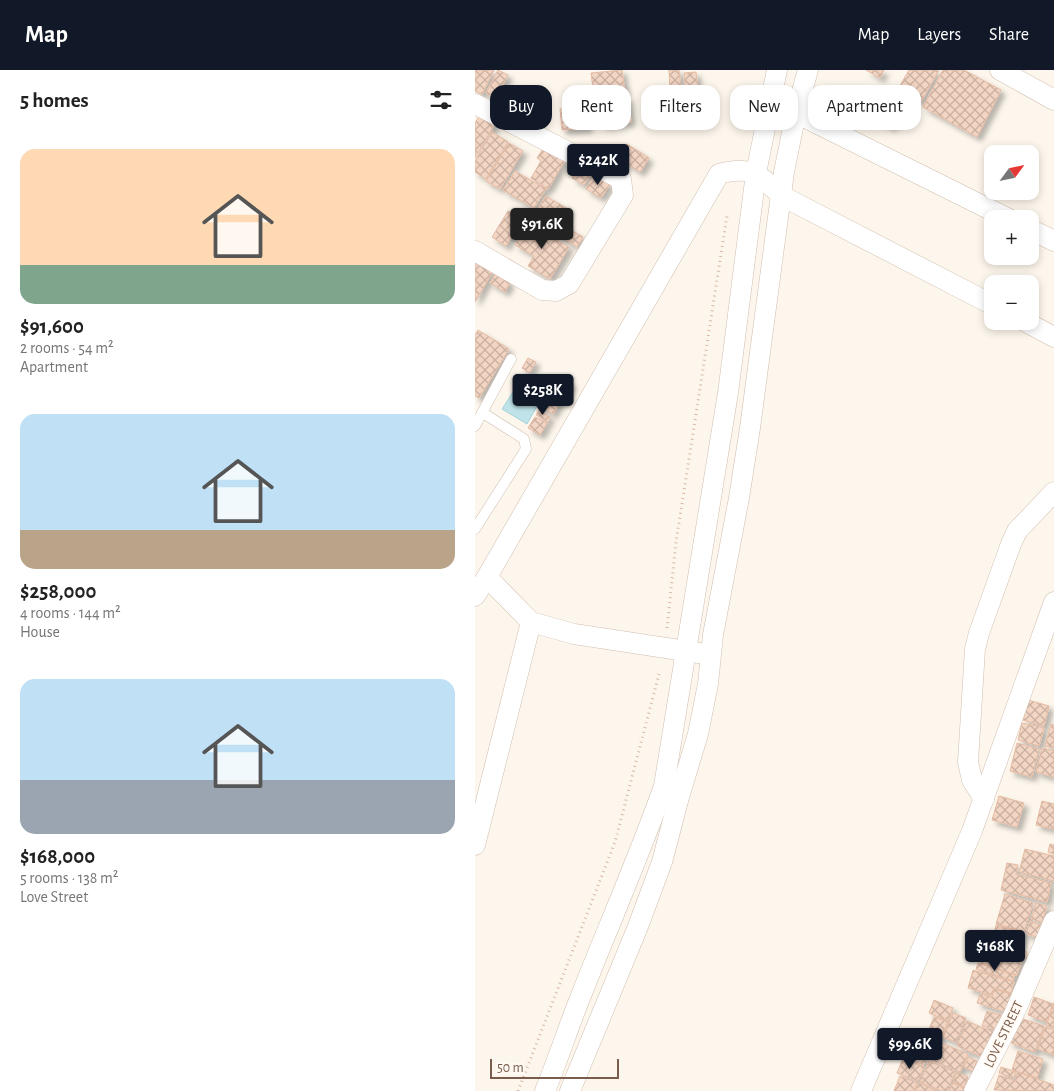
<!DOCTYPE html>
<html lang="en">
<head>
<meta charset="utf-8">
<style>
  body { margin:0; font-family:"Alegreya Sans",sans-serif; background:#f6f6f6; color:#222; height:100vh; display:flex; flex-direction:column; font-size:19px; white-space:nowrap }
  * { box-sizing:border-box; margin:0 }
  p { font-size:16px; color:#767676 }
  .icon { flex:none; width:28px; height:28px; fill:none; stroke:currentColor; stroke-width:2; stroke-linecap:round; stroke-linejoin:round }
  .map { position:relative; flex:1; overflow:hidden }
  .sheet { display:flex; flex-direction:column; background:#fff; width:475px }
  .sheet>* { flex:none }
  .hud { position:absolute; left:15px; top:15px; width:475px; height:45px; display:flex; gap:10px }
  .needle { width:32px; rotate:57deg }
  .tools { position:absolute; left:509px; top:75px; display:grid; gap:10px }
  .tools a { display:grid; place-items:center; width:55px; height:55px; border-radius:10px; background:#fff; box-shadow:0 2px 8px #0003; font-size:25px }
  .scale { position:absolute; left:15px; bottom:12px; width:129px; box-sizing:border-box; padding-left:5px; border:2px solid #7a5c4d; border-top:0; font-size:14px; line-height:18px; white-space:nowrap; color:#7a5c4d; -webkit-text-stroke:4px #fffaf3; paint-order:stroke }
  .price { position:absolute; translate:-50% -42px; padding:0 11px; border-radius:5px; background:#111827; color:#fff; font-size:16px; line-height:32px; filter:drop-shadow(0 1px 2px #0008) }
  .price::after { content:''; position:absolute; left:50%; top:30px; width:15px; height:11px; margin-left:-8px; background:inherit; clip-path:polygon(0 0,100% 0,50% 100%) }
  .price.active { background:#222; color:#fff }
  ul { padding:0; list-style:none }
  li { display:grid; align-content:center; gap:10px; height:265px; padding:0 20px }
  li span { display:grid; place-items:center; height:155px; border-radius:15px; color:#555 }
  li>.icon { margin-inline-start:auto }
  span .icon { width:90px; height:90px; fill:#fffc; stroke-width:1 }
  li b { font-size:21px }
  h2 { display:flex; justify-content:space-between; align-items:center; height:60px; padding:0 20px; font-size:21px }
  .chip { padding:0 18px; border-radius:15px; background:#fff; box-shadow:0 2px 8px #0003; font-size:18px; line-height:45px }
  .chip.active { background:#111827; color:#fff }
  header { display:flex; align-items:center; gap:30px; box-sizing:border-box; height:70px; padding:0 25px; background:#111827; color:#fff }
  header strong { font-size:24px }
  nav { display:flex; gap:28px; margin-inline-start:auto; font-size:18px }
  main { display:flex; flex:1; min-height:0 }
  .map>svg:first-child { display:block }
</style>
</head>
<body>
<header>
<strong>Map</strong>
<nav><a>Map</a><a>Layers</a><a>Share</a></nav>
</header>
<main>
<section class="sheet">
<h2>5 homes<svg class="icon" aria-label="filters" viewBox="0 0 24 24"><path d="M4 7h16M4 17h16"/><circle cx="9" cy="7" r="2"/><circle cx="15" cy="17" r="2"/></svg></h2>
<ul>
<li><span style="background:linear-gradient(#ffd9b3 75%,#7fa58c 0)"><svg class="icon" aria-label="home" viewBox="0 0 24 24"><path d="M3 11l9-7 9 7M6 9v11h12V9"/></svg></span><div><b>$91,600</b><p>2 rooms · 54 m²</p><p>Apartment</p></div></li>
<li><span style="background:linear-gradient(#bfe0f5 75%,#b9a48a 0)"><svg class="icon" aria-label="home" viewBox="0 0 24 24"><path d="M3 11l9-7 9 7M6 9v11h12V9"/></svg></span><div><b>$258,000</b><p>4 rooms · 144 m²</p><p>House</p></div></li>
<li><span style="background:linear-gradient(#bfe0f5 65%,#9aa5b1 0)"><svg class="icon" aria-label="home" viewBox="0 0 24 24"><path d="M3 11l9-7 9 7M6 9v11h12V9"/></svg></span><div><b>$168,000</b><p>5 rooms · 138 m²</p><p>Love Street</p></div></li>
</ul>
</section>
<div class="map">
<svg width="579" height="1021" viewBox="0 0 579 1021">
  <defs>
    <pattern id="building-cross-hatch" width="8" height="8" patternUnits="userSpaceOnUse" patternTransform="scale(1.25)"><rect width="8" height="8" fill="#f3d5c3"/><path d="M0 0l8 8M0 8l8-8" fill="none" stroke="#cab0a1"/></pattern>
    <filter id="shadow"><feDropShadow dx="4.5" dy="4.5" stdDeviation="2.5" flood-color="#0004"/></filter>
  </defs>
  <rect width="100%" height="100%" fill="#fdf6ec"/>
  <path fill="#bfe3e8" stroke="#a5d3da" d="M 38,322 L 62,336 L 52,354 L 27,339 Z"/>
  <g fill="url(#building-cross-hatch)" stroke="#e6bba3" filter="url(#shadow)">
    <path d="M 0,0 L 19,0 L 7,24 L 0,21 Z"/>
    <path d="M 23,0 L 33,5 L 21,28 L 11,23 Z"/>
    <path d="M 147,0 L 150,23 L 119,26 L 116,3 Z"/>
    <path d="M 194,0 L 204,0 L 206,19 L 195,20 Z"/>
    <path d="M 391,0 L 409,0 L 405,8 Z"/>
    <path d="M 434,0 L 464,0 L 446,32 L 423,19 Z"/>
    <path d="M 468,0 L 489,0 L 526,20 L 502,67 L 448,37 Z"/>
    <path d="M 221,2 L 223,23 L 211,24 L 209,3 Z"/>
    <path d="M 412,26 L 428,34 L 416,57 L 400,48 Z"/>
    <path d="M 153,27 L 156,52 L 128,55 L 125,30 Z"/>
    <path d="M 105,32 L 105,37 L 111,37 L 113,58 L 87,60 L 85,39 L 91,39 L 91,33 Z"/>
    <path d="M 6,43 L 21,52 L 0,88 L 0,53 Z"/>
    <path d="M 17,62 L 33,72 L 11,109 L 0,102 L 0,91 Z"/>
    <path d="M 34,73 L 48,81 L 25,119 L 11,111 Z"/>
    <path d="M 152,74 L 174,88 L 165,102 L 143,88 Z"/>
    <path d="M 69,77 L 90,90 L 73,119 L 56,108 L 66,91 L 62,88 Z"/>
    <path d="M 104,96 L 116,103 L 109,115 L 97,108 Z"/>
    <path d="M 40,101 L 71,119 L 59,138 L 28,120 Z"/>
    <path d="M 119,105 L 135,114 L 126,128 L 111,119 Z"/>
    <path d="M 71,126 L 93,139 L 79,162 L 57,148 Z"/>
    <path d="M 41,138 L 54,145 L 40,168 L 37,166 L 31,176 L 17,167 L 33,141 L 38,144 Z"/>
    <path d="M 53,153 L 94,177 L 75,209 L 53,196 L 59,186 L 40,175 Z"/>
    <path d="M 87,155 L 108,167 L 102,177 L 82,165 Z"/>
    <path d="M 0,190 L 18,201 L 0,232 Z"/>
    <path d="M 21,203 L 35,212 L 30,222 L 15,213 Z"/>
    <path d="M 3,260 L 34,279 L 4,328 L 0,326 L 0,265 Z"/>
    <path d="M 53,288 L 61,292 L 54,303 L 47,298 Z"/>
    <path d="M 83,305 L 97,314 L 87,330 L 74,322 Z"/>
    <path d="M 72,324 L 85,332 L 78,344 L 65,336 Z"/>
    <path d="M 64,340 L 75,347 L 73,352 L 61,345 Z"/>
    <path d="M 60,347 L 72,353 L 65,365 L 53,358 Z"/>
    <path d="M 553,630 L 574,636 L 569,656 L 548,650 Z"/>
    <path d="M 547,653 L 569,658 L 564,676 L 543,670 Z"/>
    <path d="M 576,654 L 579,655 L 579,678 L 570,676 Z"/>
    <path d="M 542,673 L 564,679 L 557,707 L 535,701 Z"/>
    <path d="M 567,678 L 579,681 L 579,707 L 561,702 Z"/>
    <path d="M 524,726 L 549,733 L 542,757 L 517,750 Z"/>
    <path d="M 567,731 L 579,734 L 579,759 L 561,755 Z"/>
    <path d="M 575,774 L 579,775 L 579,784 L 573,782 Z"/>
    <path d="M 550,779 L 579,786 L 579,811 L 544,802 Z"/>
    <path d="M 532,793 L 543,795 L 541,804 L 576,813 L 572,832 L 526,820 Z"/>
    <path d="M 530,824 L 558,833 L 549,862 L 521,854 Z"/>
    <path d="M 561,833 L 572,836 L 567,852 L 556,849 Z"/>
    <path d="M 555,851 L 566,855 L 562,867 L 551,864 Z"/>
    <path d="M 521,855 L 549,863 L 542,886 L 530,882 L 533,869 L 519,864 Z"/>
    <path d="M 514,864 L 532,870 L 529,881 L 511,876 Z"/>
    <path d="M 509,877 L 547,889 L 542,905 L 505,893 Z"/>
    <path d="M 546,880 L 552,882 L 550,889 L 544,887 Z"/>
    <path d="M 503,893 L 540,905 L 538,911 L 501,899 Z"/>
    <path d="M 498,900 L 539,912 L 536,923 L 519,918 L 516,925 L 493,918 Z"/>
    <path d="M 519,919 L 536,924 L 531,942 L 502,933 L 505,924 L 517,927 Z"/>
    <path d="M 559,927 L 578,934 L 572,952 L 553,945 Z"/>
    <path d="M 459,930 L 478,938 L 473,951 L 454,943 Z"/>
    <path d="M 579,933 L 579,958 L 571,956 Z"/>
    <path d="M 512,941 L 526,945 L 522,960 L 507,956 Z"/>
    <path d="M 478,943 L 491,948 L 481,972 L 468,967 Z"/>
    <path d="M 459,947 L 473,952 L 465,970 L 452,964 Z"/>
    <path d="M 542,947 L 569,956 L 560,982 L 534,972 Z"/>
    <path d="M 492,951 L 520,963 L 510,988 L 482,976 Z"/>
    <path d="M 570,957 L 579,960 L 579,985 L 563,979 Z"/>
    <path d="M 439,963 L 453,969 L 449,981 L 434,975 Z"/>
    <path d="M 462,971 L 493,984 L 485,1002 L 454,989 Z"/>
    <path d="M 430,979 L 452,988 L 449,995 L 427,986 Z"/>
    <path d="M 543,981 L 568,989 L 562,1008 L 537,1000 Z"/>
    <path d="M 493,987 L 502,991 L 498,1001 L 489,997 Z"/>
    <path d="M 428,988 L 449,997 L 443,1011 L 422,1003 Z"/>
    <path d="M 454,991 L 480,1002 L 472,1021 L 467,1021 L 445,1012 Z"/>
    <path d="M 526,997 L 541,1002 L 539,1008 L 524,1003 Z"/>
    <path d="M 482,1002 L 493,1007 L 489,1017 L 478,1012 Z"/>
    <path d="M 543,1002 L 579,1015 L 579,1021 L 519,1020 L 524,1005 L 540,1011 Z"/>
    <path d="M 425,1006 L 442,1013 L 439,1021 L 419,1021 Z"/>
    <path d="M 444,1013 L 462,1021 L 440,1021 Z"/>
    <path d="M 478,1013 L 489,1018 L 487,1021 L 474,1021 Z"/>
  </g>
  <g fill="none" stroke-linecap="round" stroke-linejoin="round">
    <defs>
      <g id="lane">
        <path d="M 0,356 L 36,289"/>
        <path d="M 0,459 L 51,379 L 49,369 L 8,343"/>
      </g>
      <g id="street">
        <path d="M 525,0 L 579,30"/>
        <path d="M 0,34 L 146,109 L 148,125 L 94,214 L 81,221 L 67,220 L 0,181"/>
        <path d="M 310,40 L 321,43 L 534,149"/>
        <path d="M 555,159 L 579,171"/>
        <path d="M 549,251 L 579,267"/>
        <path d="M 12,507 L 56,552 L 99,564 L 224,583"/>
        <path d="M 0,526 L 12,507 L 244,104 C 277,95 284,105 307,126 L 518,235"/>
        <path d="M 509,729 L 497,710 L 493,692 L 500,579 L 504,563 L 536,474 L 542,461 L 579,422"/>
        <path d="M 0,775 L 56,552"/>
        <path d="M 70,1021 C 84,987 95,952 109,918 C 136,850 165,784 189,716 L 253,323 L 281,103 L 302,0"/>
        <path d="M 95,1021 L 162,859 L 187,792 L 204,727 L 223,664 L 233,614 L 238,565 L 264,428 L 275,358 L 309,102 L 321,43 L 333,0"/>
        <path d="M 386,1021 L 497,761 L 579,532"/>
        <path d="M 499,1021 L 539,944 L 579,851"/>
      </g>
    </defs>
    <use href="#lane" stroke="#d1beb0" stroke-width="11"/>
    <use href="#street" stroke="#d1beb0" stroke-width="21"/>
    <g stroke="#d9b8a5" stroke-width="3" stroke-dasharray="1 4" stroke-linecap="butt">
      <path d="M 192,558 L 201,472 L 252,146"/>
      <path d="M 43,1021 L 140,772 L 184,604"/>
    </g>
    <use href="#lane" stroke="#fff" stroke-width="10"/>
    <use href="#street" stroke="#fff" stroke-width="20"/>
  </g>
  <g text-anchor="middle" stroke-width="4" stroke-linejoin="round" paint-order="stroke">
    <g font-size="14" fill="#7a5c4d" stroke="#fffaf3">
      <text transform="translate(528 964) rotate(-64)" y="5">LOVE STREET</text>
    </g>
  </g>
</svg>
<div class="tools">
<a><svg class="needle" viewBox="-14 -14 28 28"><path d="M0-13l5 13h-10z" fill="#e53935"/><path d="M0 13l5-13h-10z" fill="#767676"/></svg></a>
<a>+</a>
<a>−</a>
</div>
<div class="scale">50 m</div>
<b class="price" style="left:123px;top:116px">$242K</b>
<b class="price active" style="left:67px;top:180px">$91.6K</b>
<b class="price" style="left:68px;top:346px">$258K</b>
<b class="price" style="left:520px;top:902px">$168K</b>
<b class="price" style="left:435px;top:1000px">$99.6K</b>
<div class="hud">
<a class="chip active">Buy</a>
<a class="chip">Rent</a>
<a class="chip">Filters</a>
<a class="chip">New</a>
<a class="chip">Apartment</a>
</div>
</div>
</main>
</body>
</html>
